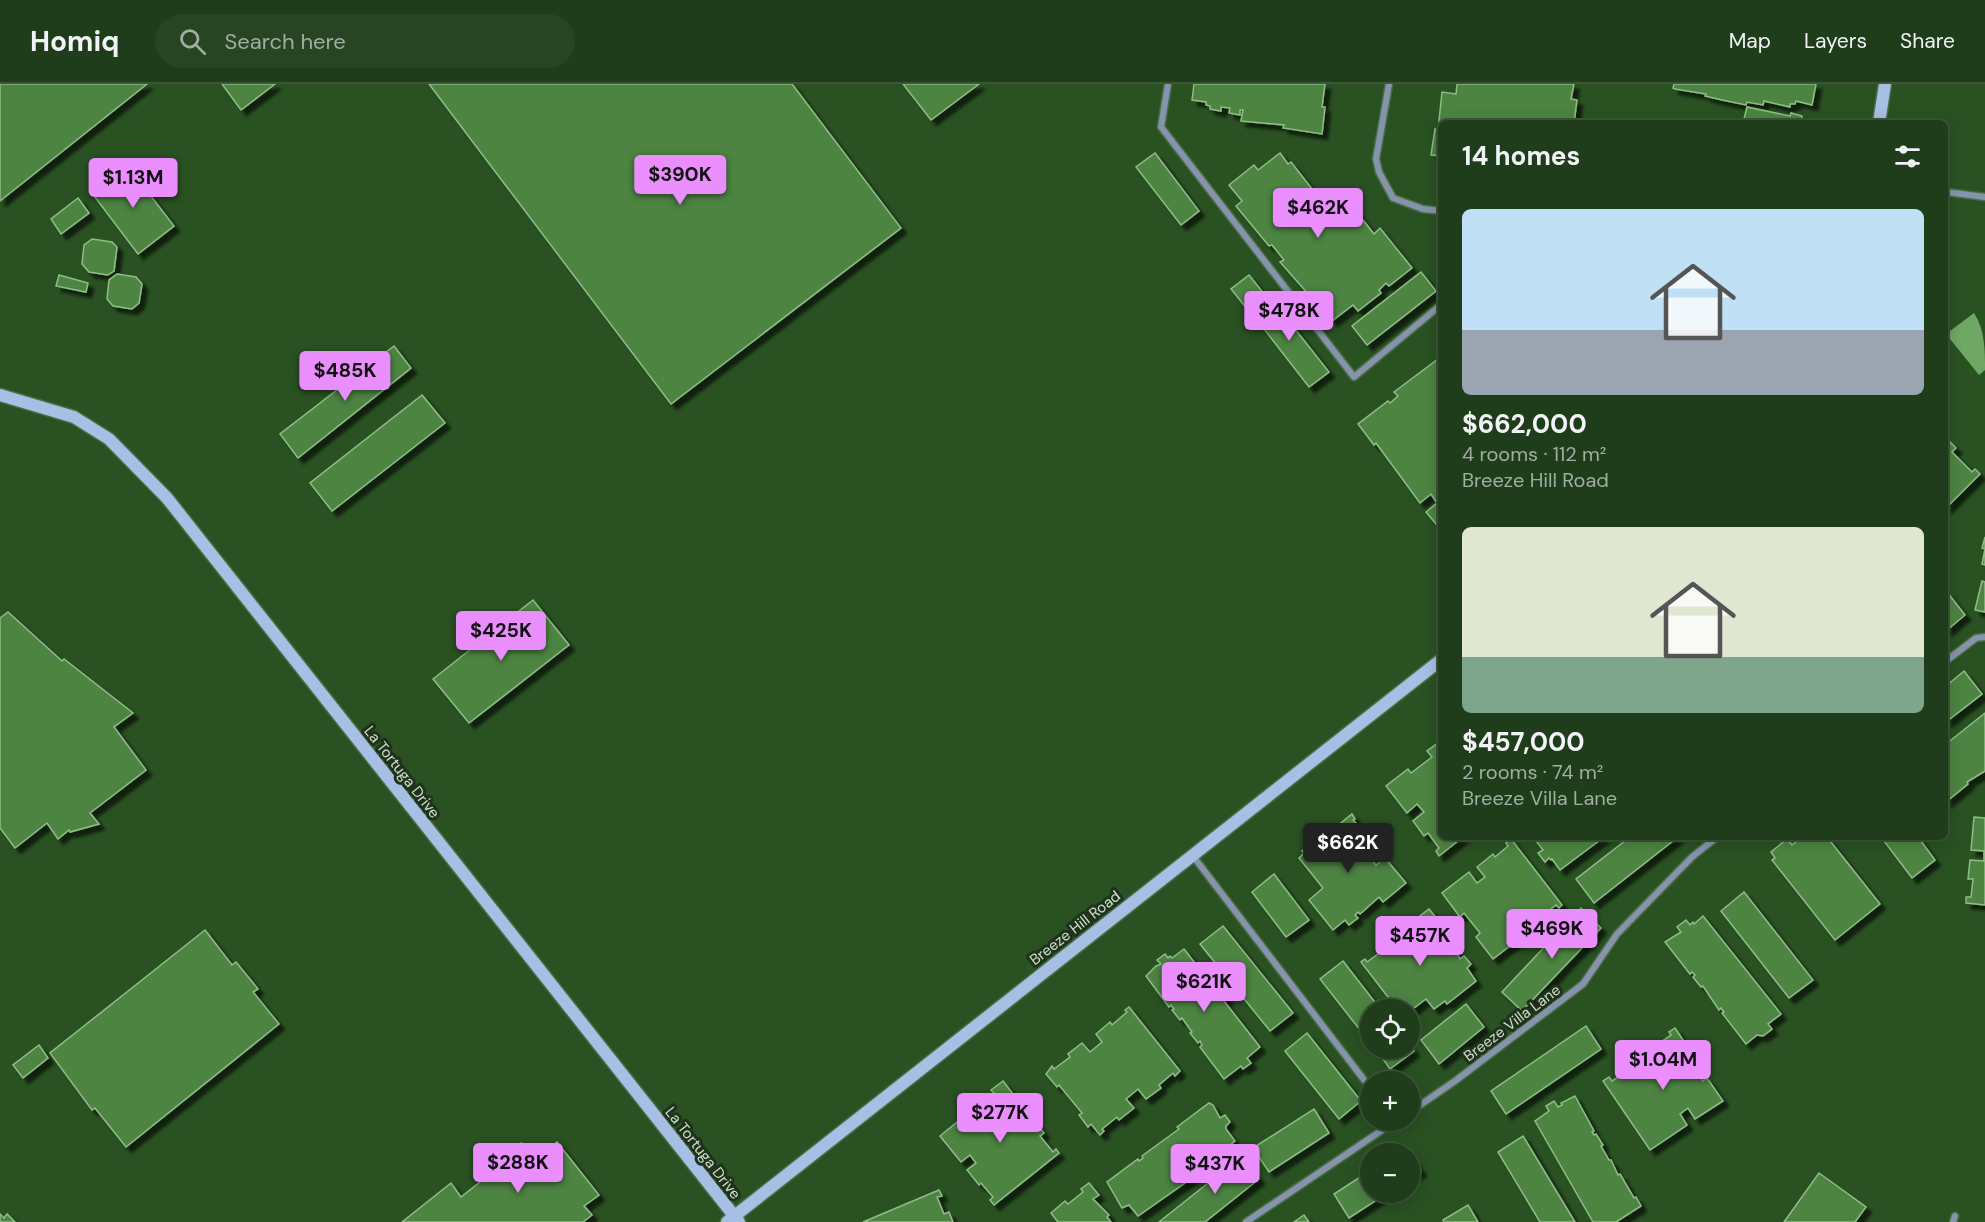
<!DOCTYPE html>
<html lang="en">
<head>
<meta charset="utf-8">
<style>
  body { margin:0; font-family:"DM Sans",sans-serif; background:#274423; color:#f1f3f6; height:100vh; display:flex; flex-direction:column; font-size:22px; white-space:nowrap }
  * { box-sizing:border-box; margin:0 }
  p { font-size:20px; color:#a1aea2 }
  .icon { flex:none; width:33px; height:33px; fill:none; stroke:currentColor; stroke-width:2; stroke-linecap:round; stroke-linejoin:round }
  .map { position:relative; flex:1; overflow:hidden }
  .details { position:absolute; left:1438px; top:36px; width:510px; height:720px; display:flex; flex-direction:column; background:#1f3d1a; border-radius:9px; box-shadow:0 3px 15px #0003,0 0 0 2px #3c5639 }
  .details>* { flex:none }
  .fabs { position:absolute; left:1360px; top:915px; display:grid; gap:12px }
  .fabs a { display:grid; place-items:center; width:60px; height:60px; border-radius:50%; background:#1f3d1a; box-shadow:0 3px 15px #0003,0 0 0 2px #3c5639; font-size:30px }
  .price { position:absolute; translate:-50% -51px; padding:0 14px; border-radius:6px; background:#ea8dfd; color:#111; font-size:20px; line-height:39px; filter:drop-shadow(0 2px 3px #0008) }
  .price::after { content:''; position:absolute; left:50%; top:36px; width:18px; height:14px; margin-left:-9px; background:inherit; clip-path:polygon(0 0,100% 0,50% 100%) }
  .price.selected { background:#222; color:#fff }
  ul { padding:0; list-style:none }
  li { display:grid; align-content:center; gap:12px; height:318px; padding:0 24px }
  li span { display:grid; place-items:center; height:186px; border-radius:9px; color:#555 }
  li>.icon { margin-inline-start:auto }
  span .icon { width:108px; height:108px; fill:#fffc; stroke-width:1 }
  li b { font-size:26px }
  h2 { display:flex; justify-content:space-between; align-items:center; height:72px; padding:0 24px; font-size:26px }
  header { display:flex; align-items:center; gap:36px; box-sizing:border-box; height:84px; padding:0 30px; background:#1f3d1a; border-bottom:2px solid #3c5639 }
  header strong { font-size:28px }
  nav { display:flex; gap:33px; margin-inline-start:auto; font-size:21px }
  .search { width:420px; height:54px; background:#274423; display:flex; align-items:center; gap:15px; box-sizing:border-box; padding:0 21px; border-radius:33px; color:#a1aea2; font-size:22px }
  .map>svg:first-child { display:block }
</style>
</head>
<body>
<header>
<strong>Homiq</strong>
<div class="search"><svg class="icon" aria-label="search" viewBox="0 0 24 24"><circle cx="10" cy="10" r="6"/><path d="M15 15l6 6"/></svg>Search here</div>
<nav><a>Map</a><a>Layers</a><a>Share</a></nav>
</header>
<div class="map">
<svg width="1985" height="1138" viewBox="0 0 1985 1138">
  <defs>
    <filter id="shadow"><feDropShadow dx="5.5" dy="5.5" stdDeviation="1.5" flood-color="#0009"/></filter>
  </defs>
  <rect width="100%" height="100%" fill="#295122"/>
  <path fill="#6fa764" d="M 1974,229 C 1985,246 1985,266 1985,286 L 1979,291 L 1946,250 Z"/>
  <g fill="#4d8443" stroke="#8fbc87" stroke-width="1.5" filter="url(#shadow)">
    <path d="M 0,0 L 147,0 L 0,117 Z"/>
    <path d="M 222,0 L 275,0 L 241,26 Z"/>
    <path d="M 429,0 L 792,0 L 901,144 L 671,320 Z"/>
    <path d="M 903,0 L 979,0 L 931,36 Z"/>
    <path d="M 1194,0 L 1325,0 L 1322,23 L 1325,23 L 1322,50 L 1283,44 L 1284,41 L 1241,37 L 1243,26 L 1240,26 L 1240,31 L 1229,29 L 1230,24 L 1221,23 L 1221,27 L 1210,25 L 1210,22 L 1206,21 L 1206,18 L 1192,16 Z"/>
    <path d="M 1457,0 L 1574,0 L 1571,15 L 1577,16 L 1574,39 L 1442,39 L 1442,72 L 1431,71 L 1435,45 L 1438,46 L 1442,8 L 1456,10 Z"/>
    <path d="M 1674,0 L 1816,0 L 1812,21 L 1796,17 L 1795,20 L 1790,20 L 1790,23 L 1764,17 L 1763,21 L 1747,18 L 1746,21 L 1722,16 L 1705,12 L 1706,10 L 1675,5 L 1673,4 Z"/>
    <path d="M 1747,23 L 1790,32 L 1791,29 L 1802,32 L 1801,38 L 1805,39 L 1743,39 Z"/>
    <path d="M 1155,69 L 1199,127 L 1181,141 L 1136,83 Z"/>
    <path d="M 1280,69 L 1288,80 L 1291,78 L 1319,114 L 1317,116 L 1327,128 L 1345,113 L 1374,150 L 1380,144 L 1412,184 L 1389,202 L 1386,199 L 1379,206 L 1381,209 L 1358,227 L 1353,221 L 1332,237 L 1280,178 L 1284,176 L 1272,161 L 1269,162 L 1236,122 L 1242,117 L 1229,101 L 1254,81 L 1258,86 Z"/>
    <path d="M 127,81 L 174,142 L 138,170 L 91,108 Z"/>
    <path d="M 78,114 L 89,129 L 61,150 L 51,135 Z"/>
    <path d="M 92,155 L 112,158 L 117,163 L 114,187 L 108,191 L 89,188 L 82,180 L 84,161 Z"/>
    <path d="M 1421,188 L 1436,207 L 1367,261 L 1352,242 Z"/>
    <path d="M 117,190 L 136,193 L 142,200 L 139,219 L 132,225 L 113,222 L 107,215 L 109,196 Z"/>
    <path d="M 59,191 L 88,199 L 86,208 L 56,202 Z"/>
    <path d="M 1249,191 L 1265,211 L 1247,225 L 1231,205 Z"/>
    <path d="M 1269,212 L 1329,288 L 1309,303 L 1250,227 Z"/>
    <path d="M 394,262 L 411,284 L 298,374 L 280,350 Z"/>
    <path d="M 1442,272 L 1442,447 L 1426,428 L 1437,419 L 1431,410 L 1420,419 L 1376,359 L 1374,361 L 1358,340 L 1388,317 L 1390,319 L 1398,312 L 1394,308 Z"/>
    <path d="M 422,311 L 445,339 L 332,427 L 310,399 Z"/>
    <path d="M 1950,358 L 1956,364 L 1952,368 L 1972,388 L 1975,385 L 1980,390 L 1946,424 L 1946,362 Z"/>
    <path d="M 1985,453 L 1985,481 L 1982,480 L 1985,465 L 1982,464 Z"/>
    <path d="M 1982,497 L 1985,498 L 1985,528 L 1975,526 Z"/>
    <path d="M 1947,508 L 1965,531 L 1946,547 L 1946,509 Z"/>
    <path d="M 533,516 L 569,561 L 469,639 L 433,595 Z"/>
    <path d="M 8,528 L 62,577 L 64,575 L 133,629 L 114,643 L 146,686 L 90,729 L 99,740 L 70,748 L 69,746 L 58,755 L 47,739 L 15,764 L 0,744 L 0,534 Z"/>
    <path d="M 1964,587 L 1982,610 L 1946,638 L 1946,602 Z"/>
    <path d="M 1985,629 L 1985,687 L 1967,698 L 1968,700 L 1946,718 L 1946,660 Z"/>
    <path d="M 1442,656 L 1442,753 L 1463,753 L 1439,772 L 1436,767 L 1439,764 L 1428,749 L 1424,752 L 1413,737 L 1424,728 L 1417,720 L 1407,729 L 1386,702 L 1408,685 L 1411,689 L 1432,673 L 1427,667 Z"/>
    <path d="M 1352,730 L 1355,735 L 1353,736 L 1378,763 L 1368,772 L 1376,781 L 1385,774 L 1406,799 L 1383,818 L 1379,813 L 1360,830 L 1358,828 L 1355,831 L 1358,834 L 1349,841 L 1345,836 L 1333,846 L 1309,816 L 1323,804 L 1299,774 L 1304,769 L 1302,767 L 1313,758 L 1315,760 Z"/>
    <path d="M 1974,733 L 1985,734 L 1985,821 L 1966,819 L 1966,813 L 1971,813 L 1973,795 L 1968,795 L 1970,776 L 1984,777 L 1984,767 L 1971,766 Z"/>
    <path d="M 1533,753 L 1604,753 L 1560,786 L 1552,775 L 1551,776 L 1549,774 L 1545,778 L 1538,769 L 1543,766 Z"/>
    <path d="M 1630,753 L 1678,753 L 1594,819 L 1576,795 Z"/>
    <path d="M 1802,753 L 1827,753 L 1880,820 L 1835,856 L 1772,776 L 1775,774 L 1771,768 L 1787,755 L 1792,761 Z"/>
    <path d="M 1881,753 L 1918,753 L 1935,776 L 1912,794 Z"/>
    <path d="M 1511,755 L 1562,821 L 1559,824 L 1556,821 L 1539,834 L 1542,838 L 1529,848 L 1520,837 L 1512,844 L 1520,854 L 1493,875 L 1476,853 L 1480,849 L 1464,829 L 1460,833 L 1442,809 L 1469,788 L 1477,799 L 1485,793 L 1477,783 L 1493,770 L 1495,773 L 1508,762 L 1506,759 Z"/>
    <path d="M 1274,790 L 1309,836 L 1286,853 L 1252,808 Z"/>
    <path d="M 1744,808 L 1813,896 L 1789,914 L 1721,827 Z"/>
    <path d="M 1581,824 L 1601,844 L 1522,927 L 1502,908 Z"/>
    <path d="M 1429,825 L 1447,847 L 1442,850 L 1451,863 L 1453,862 L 1460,875 L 1464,872 L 1471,880 L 1467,884 L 1476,897 L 1447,920 L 1445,917 L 1434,925 L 1426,915 L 1410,927 L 1394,926 L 1389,919 L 1391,917 L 1361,878 L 1365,875 L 1367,878 L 1382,867 L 1380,863 L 1395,852 L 1403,863 L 1411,856 L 1403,845 Z"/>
    <path d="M 1703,832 L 1781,930 L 1768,940 L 1772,945 L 1763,952 L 1757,951 L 1746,960 L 1722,929 L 1724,928 L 1721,924 L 1719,926 L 1703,902 L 1701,903 L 1693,893 L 1695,891 L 1692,888 L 1690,890 L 1665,858 L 1681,848 L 1677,843 L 1686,836 L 1690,841 L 1693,838 L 1694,840 Z"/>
    <path d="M 1223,842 L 1293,929 L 1270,947 L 1200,860 Z"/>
    <path d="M 205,846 L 232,881 L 236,878 L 258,905 L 253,908 L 279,940 L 126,1063 L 95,1024 L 92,1026 L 50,969 Z"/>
    <path d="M 1184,865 L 1219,910 L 1221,908 L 1227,915 L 1224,917 L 1260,963 L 1247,974 L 1251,979 L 1243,985 L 1241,982 L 1224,995 L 1200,963 L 1202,961 L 1200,957 L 1198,959 L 1190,949 L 1192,948 L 1182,934 L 1180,936 L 1172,926 L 1174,925 L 1171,921 L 1169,923 L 1146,892 L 1156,882 L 1161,880 L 1157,876 L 1165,870 L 1168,874 L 1170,872 L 1172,874 Z"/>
    <path d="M 1343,877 L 1381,926 L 1371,926 L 1371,960 L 1320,895 Z"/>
    <path d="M 1466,920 L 1484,943 L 1439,980 L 1421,956 Z"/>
    <path d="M 1129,923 L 1180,987 L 1175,992 L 1173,989 L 1159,1001 L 1161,1004 L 1146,1015 L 1138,1005 L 1126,1015 L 1134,1024 L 1119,1036 L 1117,1033 L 1102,1045 L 1104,1047 L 1100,1051 L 1091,1040 L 1088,1043 L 1079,1031 L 1082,1029 L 1059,1001 L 1057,1003 L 1046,990 L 1052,982 L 1054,985 L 1070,973 L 1068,970 L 1082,959 L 1090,968 L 1102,958 L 1096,950 L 1110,938 L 1112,941 L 1127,928 L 1125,926 Z"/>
    <path d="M 1586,942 L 1601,965 L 1506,1030 L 1491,1007 Z"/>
    <path d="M 1675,944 L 1693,971 L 1688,975 L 1703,997 L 1707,994 L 1723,1017 L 1695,1035 L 1688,1024 L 1680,1030 L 1687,1041 L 1650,1066 L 1603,997 L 1609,993 L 1612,997 L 1629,986 L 1625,982 L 1640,972 L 1649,984 L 1657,979 L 1649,966 L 1671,951 L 1669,948 Z"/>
    <path d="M 1307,949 L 1361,1017 L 1339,1035 L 1285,967 Z"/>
    <path d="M 39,961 L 48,974 L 23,994 L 13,981 Z"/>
    <path d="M 1410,962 L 1414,967 L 1390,985 L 1375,964 L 1410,964 Z"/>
    <path d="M 1003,997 L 1026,1027 L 1016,1035 L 1022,1043 L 1033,1035 L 1044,1049 L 1040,1052 L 1053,1068 L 1056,1065 L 1059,1069 L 994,1121 L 990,1116 L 993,1113 L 981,1099 L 979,1101 L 967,1086 L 976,1079 L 970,1071 L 961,1078 L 940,1052 L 962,1034 L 965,1038 L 986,1021 L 983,1018 L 994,1009 L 991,1006 Z"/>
    <path d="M 1575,1012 L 1594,1047 L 1592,1048 L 1594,1051 L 1596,1050 L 1603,1061 L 1601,1062 L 1609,1076 L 1611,1076 L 1618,1091 L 1620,1090 L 1634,1114 L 1636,1113 L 1641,1122 L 1616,1138 L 1593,1138 L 1535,1037 L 1549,1027 L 1546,1022 L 1554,1017 L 1558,1023 L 1562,1021 L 1561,1019 Z"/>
    <path d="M 1209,1019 L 1213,1021 L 1220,1034 L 1225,1031 L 1230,1038 L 1226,1042 L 1226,1045 L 1235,1057 L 1190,1091 L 1192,1094 L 1138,1132 L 1129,1121 L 1122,1124 L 1107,1098 L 1138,1075 L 1139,1077 L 1143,1074 L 1142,1072 L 1179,1045 L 1177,1043 Z"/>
    <path d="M 1314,1025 L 1329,1049 L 1269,1088 L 1253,1064 Z"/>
    <path d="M 1523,1052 L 1575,1138 L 1540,1138 L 1498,1068 Z"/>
    <path d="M 557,1058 L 599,1111 L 584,1122 L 592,1131 L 583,1138 L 402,1138 L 451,1099 L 461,1113 L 519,1067 L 515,1063 L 521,1059 L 534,1076 Z"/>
    <path d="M 1405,1063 L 1410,1070 L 1395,1070 Z"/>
    <path d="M 1410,1070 L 1421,1087 L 1410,1094 Z"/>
    <path d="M 1241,1073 L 1259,1095 L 1205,1138 L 1159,1138 Z"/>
    <path d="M 1371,1086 L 1371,1108 L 1389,1108 L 1349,1134 L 1334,1110 Z"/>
    <path d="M 1819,1089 L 1866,1123 L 1855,1138 L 1784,1138 Z"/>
    <path d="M 1089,1099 L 1099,1111 L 1093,1115 L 1109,1131 L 1107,1133 L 1111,1138 L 1058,1138 L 1051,1129 L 1065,1117 L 1068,1120 L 1083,1108 L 1081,1105 Z"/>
    <path d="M 939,1106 L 942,1112 L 937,1113 L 944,1130 L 949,1128 L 953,1138 L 863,1138 Z"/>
    <path d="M 1468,1121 L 1478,1138 L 1444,1138 L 1443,1136 Z"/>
    <path d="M 0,1130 L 4,1134 L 7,1130 L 15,1138 L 0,1138 Z"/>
    <path d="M 1304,1131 L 1309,1138 L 1294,1138 Z"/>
  </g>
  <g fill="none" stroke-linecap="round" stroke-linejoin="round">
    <defs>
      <g id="street">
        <path d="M 1168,0 L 1161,43 L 1354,293 L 1442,220"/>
        <path d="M 1389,0 L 1376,75 L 1379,88 L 1393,114 L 1423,125 L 1442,127"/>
        <path d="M 1946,108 L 1985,113"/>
        <path d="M 1946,577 L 1976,554 L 1985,553"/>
        <path d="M 1193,772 L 1371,1005"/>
        <path d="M 1410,1028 L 1455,997 L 1583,900 L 1617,850 L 1692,773 L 1717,753"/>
        <path d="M 1246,1138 L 1397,1036"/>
        <path d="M 1953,1138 L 1955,1132"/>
      </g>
      <g id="secondary">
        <path d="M 1879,39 L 1885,0"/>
        <path d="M 0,311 L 74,333 L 109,355 L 167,414 L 739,1138"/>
        <path d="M 727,1138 L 1442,575"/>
      </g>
    </defs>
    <use href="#street" stroke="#496e43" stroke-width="9"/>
    <use href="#secondary" stroke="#496e43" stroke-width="15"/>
    <use href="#street" stroke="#8594ac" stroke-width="6"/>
    <use href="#secondary" stroke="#a8bfe5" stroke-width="12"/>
  </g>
  <g text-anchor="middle" stroke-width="6" stroke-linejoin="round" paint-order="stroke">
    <g font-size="15" fill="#cbe2c7" stroke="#20321d">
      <text transform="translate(402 688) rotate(52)" y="5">La Tortuga Drive</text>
      <text transform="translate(1075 844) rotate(-38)" y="5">Breeze Hill Road</text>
      <text transform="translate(1512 939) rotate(-37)" y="5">Breeze Villa Lane</text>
      <text transform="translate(703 1069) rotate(52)" y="5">La Tortuga Drive</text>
    </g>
  </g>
</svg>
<div class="fabs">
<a><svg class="icon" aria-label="locate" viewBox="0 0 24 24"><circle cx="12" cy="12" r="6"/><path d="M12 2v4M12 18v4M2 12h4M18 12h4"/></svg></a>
<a>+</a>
<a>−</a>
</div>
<b class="price" style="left:680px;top:122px">$390K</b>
<b class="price" style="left:133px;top:125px">$1.13M</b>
<b class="price" style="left:1318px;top:155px">$462K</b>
<b class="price" style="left:1289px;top:258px">$478K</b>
<b class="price" style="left:345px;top:318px">$485K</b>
<b class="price" style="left:501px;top:578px">$425K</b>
<b class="price selected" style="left:1348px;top:790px">$662K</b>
<b class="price" style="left:1552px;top:876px">$469K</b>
<b class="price" style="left:1420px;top:883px">$457K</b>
<b class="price" style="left:1204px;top:929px">$621K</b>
<b class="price" style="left:1663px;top:1007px">$1.04M</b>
<b class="price" style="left:1000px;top:1060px">$277K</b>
<b class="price" style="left:518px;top:1110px">$288K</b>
<b class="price" style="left:1215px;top:1111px">$437K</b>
<section class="details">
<h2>14 homes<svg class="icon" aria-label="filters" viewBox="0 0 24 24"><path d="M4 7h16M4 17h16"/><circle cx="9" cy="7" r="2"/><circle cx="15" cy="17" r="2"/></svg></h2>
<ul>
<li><span style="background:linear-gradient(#bfe0f5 65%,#9aa5b1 0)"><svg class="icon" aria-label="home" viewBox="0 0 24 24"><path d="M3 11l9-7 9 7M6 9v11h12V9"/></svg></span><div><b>$662,000</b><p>4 rooms · 112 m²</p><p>Breeze Hill Road</p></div></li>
<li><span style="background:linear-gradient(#dfe7d0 70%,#7fa58c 0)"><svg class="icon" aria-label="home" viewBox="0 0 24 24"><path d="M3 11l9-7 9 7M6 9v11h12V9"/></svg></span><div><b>$457,000</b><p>2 rooms · 74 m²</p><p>Breeze Villa Lane</p></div></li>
</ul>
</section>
</div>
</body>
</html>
